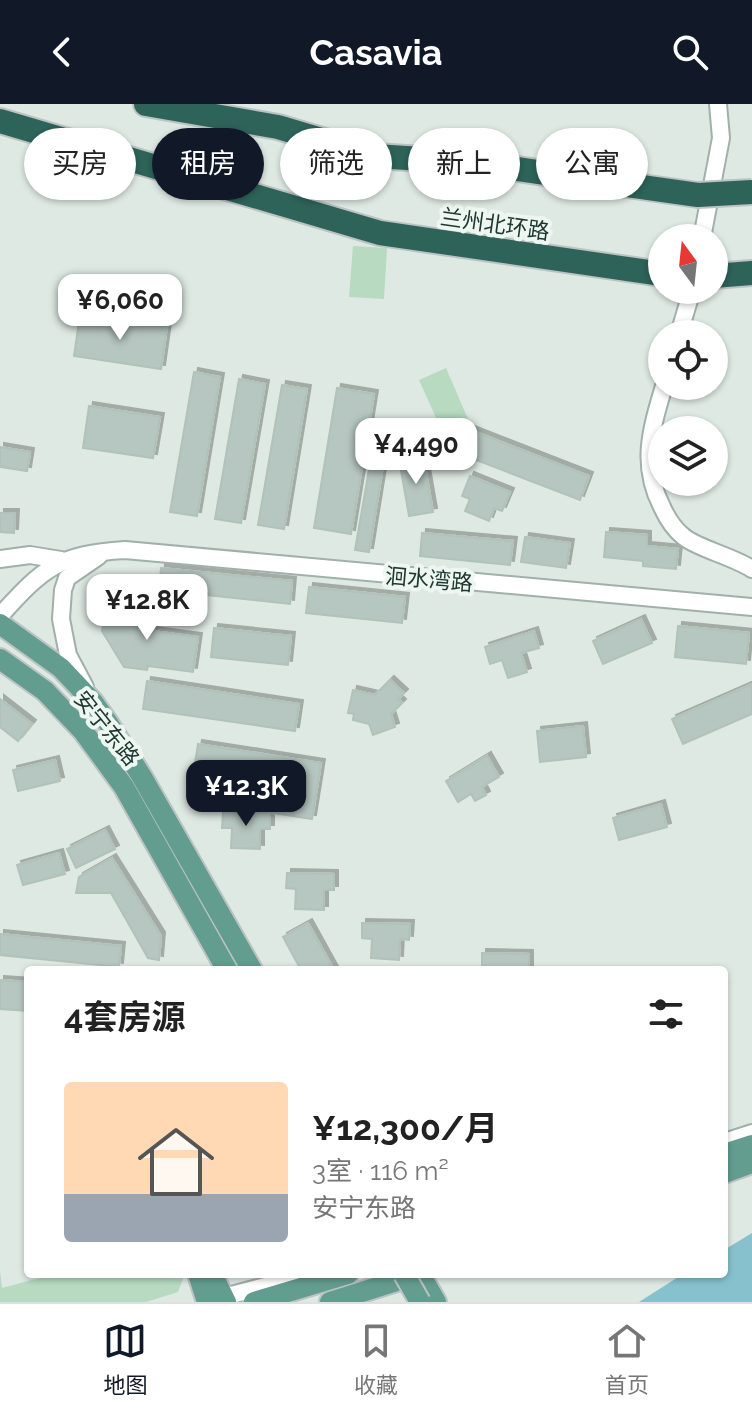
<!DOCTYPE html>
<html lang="zh">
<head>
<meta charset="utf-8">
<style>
  body { margin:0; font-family:Raleway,"Noto Sans SC",sans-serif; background:#f6f6f6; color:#222; height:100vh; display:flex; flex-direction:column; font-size:30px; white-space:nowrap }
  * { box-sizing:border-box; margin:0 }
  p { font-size:26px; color:#767676 }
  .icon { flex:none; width:44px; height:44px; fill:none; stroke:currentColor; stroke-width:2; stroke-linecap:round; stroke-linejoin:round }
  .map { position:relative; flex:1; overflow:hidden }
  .drawer { position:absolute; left:24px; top:862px; width:704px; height:312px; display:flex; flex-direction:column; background:#fff; border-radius:8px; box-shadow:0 2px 6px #0004 }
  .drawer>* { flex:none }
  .guide { position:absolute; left:24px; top:24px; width:704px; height:72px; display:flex; gap:16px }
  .needle { width:52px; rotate:345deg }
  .controls { position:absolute; left:648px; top:120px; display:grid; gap:16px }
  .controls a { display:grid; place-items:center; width:80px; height:80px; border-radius:50%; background:#fff; box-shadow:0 2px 6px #0004; font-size:40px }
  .price { position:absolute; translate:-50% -68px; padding:0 18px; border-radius:16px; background:#fff; color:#222; font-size:26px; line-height:52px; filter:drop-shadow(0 2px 4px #0008) }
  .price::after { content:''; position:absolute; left:50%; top:48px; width:24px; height:18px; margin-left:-12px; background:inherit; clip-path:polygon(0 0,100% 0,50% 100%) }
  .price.selected { background:#111827; color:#fff }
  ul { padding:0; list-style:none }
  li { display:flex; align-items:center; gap:24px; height:200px; padding:0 40px }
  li+li { border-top:2px solid #e0e0e0 }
  li span { display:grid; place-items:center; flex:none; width:224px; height:160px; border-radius:8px; color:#555 }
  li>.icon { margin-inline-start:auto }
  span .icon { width:96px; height:96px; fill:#fffc; stroke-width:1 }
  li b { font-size:34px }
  h2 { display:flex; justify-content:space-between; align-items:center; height:96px; padding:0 40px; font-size:34px }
  .pill { padding:0 28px; border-radius:36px; background:#fff; box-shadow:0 2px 6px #0004; font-size:28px; line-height:72px }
  .pill.selected { background:#111827; color:#fff }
  header { display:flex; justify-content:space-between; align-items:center; height:104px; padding:0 40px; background:#111827; color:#fff; font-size:36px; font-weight:700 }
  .menu { display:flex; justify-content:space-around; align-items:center; height:112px; border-top:2px solid #e0e0e0; background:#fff; font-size:22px; color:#767676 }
  .menu a { display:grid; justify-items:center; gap:4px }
  .menu .selected { color:#111827 }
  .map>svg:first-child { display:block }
</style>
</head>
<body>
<header><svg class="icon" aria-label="back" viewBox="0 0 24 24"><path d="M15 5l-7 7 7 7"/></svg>Casavia<svg class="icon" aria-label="search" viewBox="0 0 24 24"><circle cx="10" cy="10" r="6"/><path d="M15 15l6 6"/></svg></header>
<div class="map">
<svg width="752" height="1198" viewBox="0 0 752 1198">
  <defs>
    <filter id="shadow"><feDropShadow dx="4" dy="-4" stdDeviation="0" flood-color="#0004"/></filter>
  </defs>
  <rect width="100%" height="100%" fill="#dee9e4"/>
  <g fill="#b7dac1">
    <path d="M 353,142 L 387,144 L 384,195 L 349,193 Z"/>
    <path d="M 446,264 L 468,315 L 442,327 L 419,276 Z"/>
    <path d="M 0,1167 L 2,1184 L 54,1170 L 185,1170 L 178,1188 L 146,1198 L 0,1198 Z"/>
  </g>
  <path fill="#86c1cd" d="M 752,1129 L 752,1198 L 639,1198 L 683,1170 L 724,1170 L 724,1146 Z"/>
  <g fill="#b6c6c0" stroke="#b1c2bb" stroke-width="2" filter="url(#shadow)">
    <path d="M 80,210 L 167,223 L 161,265 L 74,252 Z"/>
    <path d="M 194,268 L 220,273 L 197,412 L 170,408 Z"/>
    <path d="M 239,275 L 265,280 L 241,419 L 215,415 Z"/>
    <path d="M 282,281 L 307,285 L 284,425 L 258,421 Z"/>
    <path d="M 337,284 L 374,290 L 351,430 L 314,424 Z"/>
    <path d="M 89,302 L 160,313 L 153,354 L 83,344 Z"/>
    <path d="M 468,325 L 589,372 L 580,396 L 458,349 Z"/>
    <path d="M 0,343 L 30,348 L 27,367 L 0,363 Z"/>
    <path d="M 423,351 L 433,408 L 409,412 L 399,355 Z"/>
    <path d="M 371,354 L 384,356 L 369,448 L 355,446 Z"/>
    <path d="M 470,372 L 510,388 L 502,407 L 494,404 L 489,417 L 465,407 L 470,395 L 462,392 Z"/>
    <path d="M 0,409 L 15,409 L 14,429 L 0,428 Z"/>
    <path d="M 606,428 L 647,431 L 647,442 L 678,445 L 676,465 L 643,462 L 643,457 L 604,453 Z"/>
    <path d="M 422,429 L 513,437 L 510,461 L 420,452 Z"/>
    <path d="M 525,433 L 570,439 L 566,464 L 521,458 Z"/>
    <path d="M 161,464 L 292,477 L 290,500 L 159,486 Z"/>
    <path d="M 309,483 L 405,493 L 402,519 L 306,509 Z"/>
    <path d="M 106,502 L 156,509 L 153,527 L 198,533 L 193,568 L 148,562 L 147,566 L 124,563 L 102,527 Z"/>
    <path d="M 641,515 L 652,539 L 603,560 L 593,537 Z"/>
    <path d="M 678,522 L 749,529 L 746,560 L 675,553 Z"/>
    <path d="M 214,524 L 291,532 L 288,561 L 211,553 Z"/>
    <path d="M 534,527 L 539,544 L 521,549 L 527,568 L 508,574 L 502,556 L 490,560 L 485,543 Z"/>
    <path d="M 390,576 L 404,589 L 398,595 L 402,599 L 391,610 L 395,623 L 373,631 L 369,620 L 353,616 L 354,610 L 348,609 L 353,586 L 375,591 Z"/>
    <path d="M 147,577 L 299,600 L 295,627 L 143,605 Z"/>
    <path d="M 752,580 L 752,610 L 683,640 L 672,615 Z"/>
    <path d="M 0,595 L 32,620 L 18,637 L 0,623 Z"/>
    <path d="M 583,622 L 586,653 L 540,658 L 537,627 Z"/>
    <path d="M 198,640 L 321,659 L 312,715 L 189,696 Z"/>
    <path d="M 487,652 L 499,673 L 482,683 L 486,691 L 475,697 L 471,690 L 458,698 L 446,677 Z"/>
    <path d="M 55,656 L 60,677 L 18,687 L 13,666 Z"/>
    <path d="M 661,700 L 667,723 L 619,736 L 613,714 Z"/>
    <path d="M 223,708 L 270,709 L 270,725 L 260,725 L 260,745 L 231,744 L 232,724 L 222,724 Z"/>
    <path d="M 105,726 L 115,745 L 76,764 L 67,745 Z"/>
    <path d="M 59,749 L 65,770 L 23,781 L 17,761 Z"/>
    <path d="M 112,754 L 161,832 L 159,856 L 148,854 L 111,789 L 76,789 L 79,773 Z"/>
    <path d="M 287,769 L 334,770 L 334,786 L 324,786 L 324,806 L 295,805 L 296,785 L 286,784 Z"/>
    <path d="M 308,819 L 334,866 L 301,866 L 283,833 Z"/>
    <path d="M 362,819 L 410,820 L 409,836 L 400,835 L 399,856 L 371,854 L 372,835 L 362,834 Z"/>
    <path d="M 0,830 L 121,842 L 119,863 L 0,851 Z"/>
    <path d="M 482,849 L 529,850 L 529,866 L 482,865 Z"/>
    <path d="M 0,876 L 28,878 L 28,907 L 0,905 Z"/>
  </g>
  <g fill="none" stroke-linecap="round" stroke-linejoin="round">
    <defs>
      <g id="minor">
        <path d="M 702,134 L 721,34 L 718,0"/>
        <path d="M 679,230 L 692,186"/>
        <path d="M 664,282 C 651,326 640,360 662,403 C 667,414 675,426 684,433 C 699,445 732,452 752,465"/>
        <path d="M 0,455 L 30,451 L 61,456"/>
        <path d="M 0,512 C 43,464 59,450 125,446 L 752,503"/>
        <path d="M 85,583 L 68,551 L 61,515 L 63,486 L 67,474 L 99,452"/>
        <path d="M 724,1038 L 752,1029"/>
        <path d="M 212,1196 L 311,1170"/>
      </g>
      <g id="major">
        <path d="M 0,520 L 61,564 L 93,598 L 108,619 L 142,673 L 252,866"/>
        <path d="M 0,555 L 45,587 L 83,627 L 124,683 L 227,866"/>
        <path d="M 724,1050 L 752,1041"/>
        <path d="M 724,1069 L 752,1059"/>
        <path d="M 198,1170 L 207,1198"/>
        <path d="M 212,1170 L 226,1198"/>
        <path d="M 420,1170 L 436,1198"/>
        <path d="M 254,1198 L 348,1170"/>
        <path d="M 330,1198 L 419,1170"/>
      </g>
      <g id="highway">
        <path d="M 146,0 L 278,23 L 375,52 L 470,58 L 606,78"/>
        <path d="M 0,17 L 380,129 L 662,170"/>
        <path d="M 714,172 L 752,169"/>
      </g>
    </defs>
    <use href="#minor" stroke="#a1b0ab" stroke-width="20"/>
    <use href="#major" stroke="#bcc3c2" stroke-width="24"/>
    <use href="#highway" stroke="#bcc3c2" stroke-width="28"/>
    <use href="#minor" stroke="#fff" stroke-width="16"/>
    <use href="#major" stroke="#639d90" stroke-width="20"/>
    <use href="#highway" stroke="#2d6359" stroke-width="24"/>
    <defs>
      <path id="major-bridge" d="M 404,1170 L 420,1198"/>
      <path id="highway-bridge" d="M 606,78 L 698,91 L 752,88"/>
    </defs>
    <use href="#major-bridge" stroke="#bcc3c2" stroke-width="24" stroke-linecap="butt"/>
    <use href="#highway-bridge" stroke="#bcc3c2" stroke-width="28" stroke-linecap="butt"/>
    <use href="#major-bridge" stroke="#639d90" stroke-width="20"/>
    <use href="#highway-bridge" stroke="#2d6359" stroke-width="24"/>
  </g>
  <g text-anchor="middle" stroke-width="8" stroke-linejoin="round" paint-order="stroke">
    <g font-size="22" fill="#203832" stroke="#eef6f2">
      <text transform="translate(495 120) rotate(8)" y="8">兰州北环路</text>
      <text transform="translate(429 475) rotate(5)" y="8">洄水湾路</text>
      <text transform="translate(107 624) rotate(51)" y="8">安宁东路</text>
    </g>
  </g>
</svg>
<div class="controls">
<a><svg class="needle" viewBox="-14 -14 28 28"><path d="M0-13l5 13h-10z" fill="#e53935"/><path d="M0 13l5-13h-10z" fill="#767676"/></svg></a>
<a><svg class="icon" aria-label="locate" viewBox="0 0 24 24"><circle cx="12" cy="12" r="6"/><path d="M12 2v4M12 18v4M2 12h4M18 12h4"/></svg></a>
<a><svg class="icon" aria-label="layers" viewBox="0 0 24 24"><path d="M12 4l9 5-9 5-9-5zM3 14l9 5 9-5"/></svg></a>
</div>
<b class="price" style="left:120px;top:238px">¥6,060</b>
<b class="price" style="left:416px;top:382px">¥4,490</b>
<b class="price" style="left:147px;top:538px">¥12.8K</b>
<b class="price selected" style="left:246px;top:724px">¥12.3K</b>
<div class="guide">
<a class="pill">买房</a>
<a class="pill selected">租房</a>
<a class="pill">筛选</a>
<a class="pill">新上</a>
<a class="pill">公寓</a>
</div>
<section class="drawer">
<h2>4套房源<svg class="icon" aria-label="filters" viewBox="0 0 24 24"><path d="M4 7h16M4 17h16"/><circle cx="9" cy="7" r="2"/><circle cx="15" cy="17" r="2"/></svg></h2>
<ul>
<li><span style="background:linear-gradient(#ffd9b3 70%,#9aa5b1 0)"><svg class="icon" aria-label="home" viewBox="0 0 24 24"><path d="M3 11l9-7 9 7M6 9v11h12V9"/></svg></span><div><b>¥12,300/月</b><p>3室 · 116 m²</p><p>安宁东路</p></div></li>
</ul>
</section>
</div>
<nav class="menu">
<a class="selected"><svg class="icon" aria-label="map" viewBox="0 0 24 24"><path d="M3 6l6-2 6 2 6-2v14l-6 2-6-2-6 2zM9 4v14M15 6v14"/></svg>地图</a>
<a><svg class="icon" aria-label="saved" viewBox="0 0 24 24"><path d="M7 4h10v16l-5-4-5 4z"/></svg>收藏</a>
<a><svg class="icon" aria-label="home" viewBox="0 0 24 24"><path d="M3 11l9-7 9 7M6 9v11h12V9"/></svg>首页</a>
</nav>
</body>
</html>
